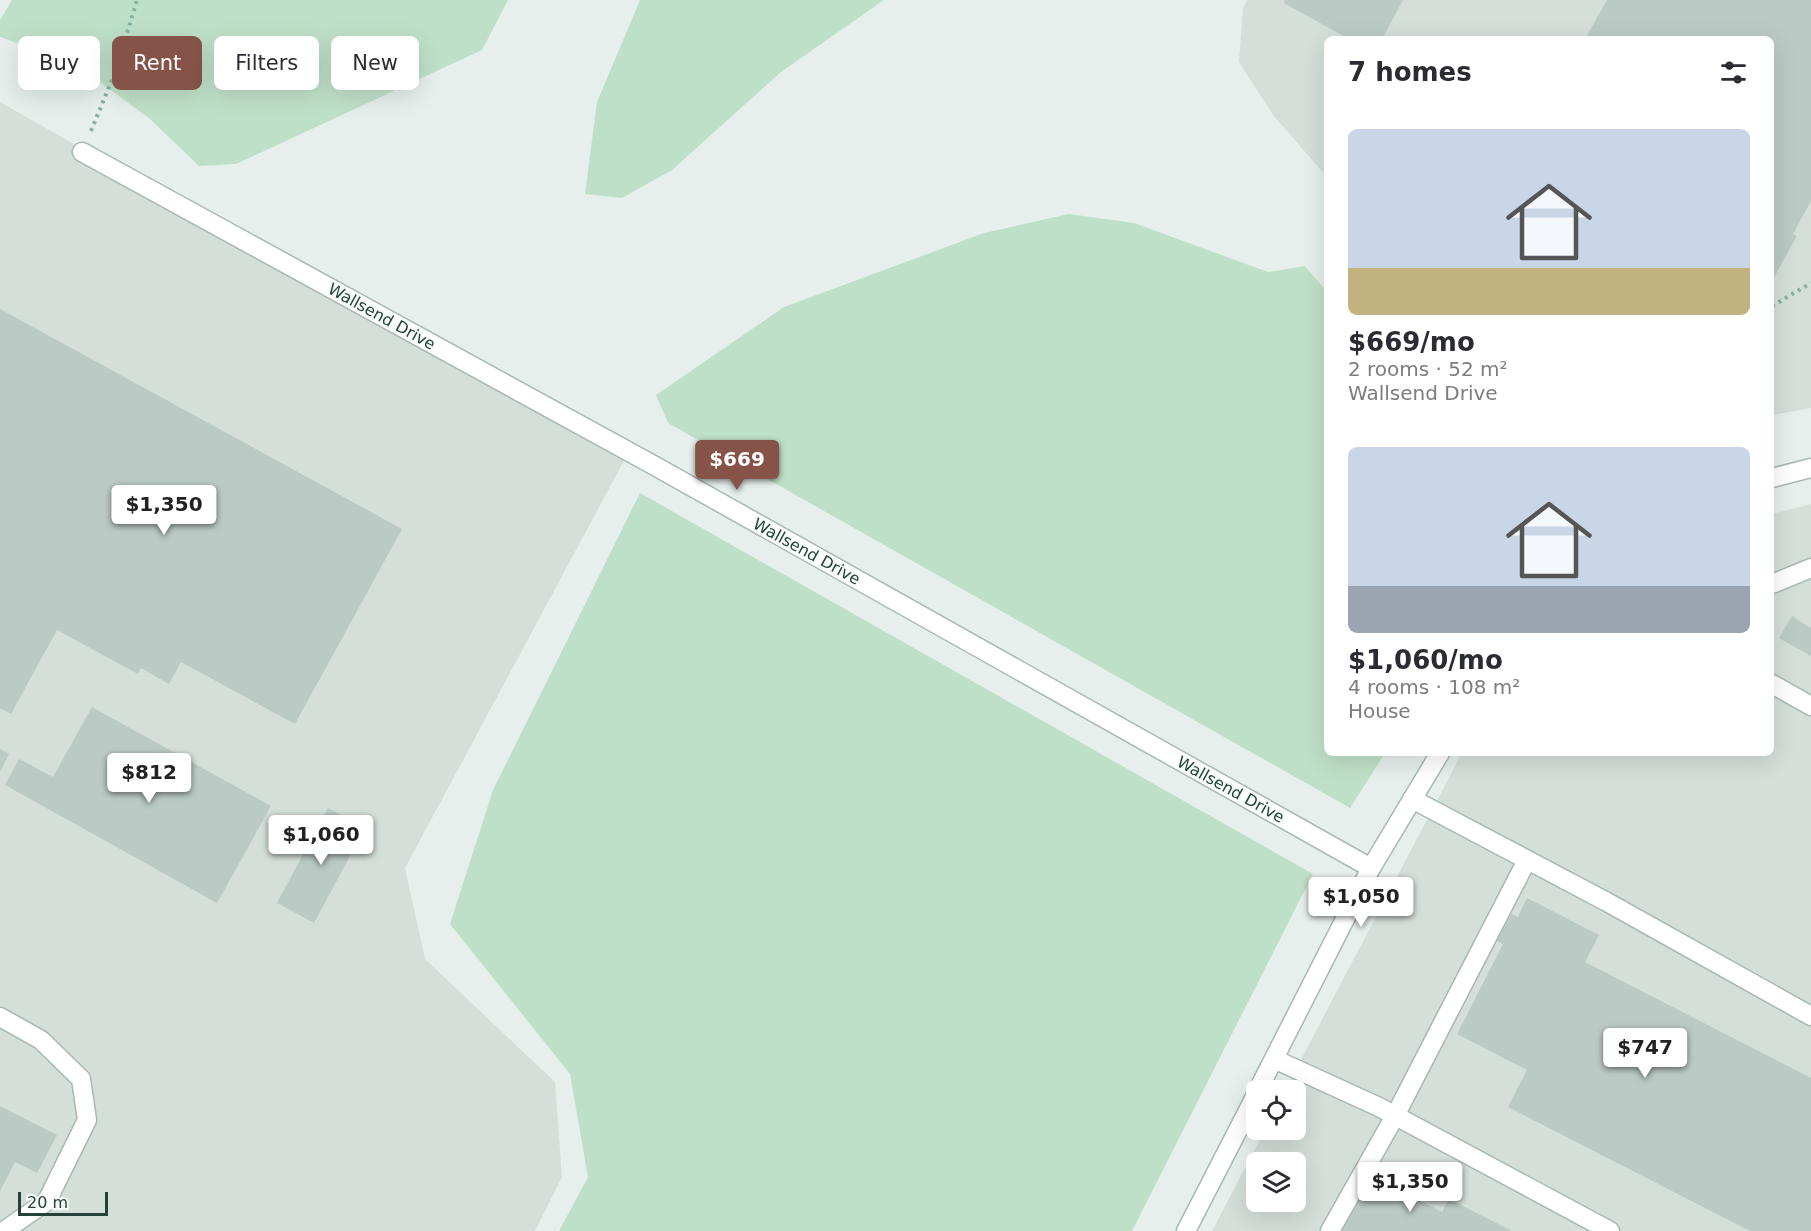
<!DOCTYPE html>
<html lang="en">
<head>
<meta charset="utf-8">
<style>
  body { margin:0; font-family:"DejaVu Sans",sans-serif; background:#f2f2f3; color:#2b2b33; height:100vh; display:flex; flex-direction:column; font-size:22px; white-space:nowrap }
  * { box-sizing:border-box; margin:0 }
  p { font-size:20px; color:#7c7c81 }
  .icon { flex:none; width:33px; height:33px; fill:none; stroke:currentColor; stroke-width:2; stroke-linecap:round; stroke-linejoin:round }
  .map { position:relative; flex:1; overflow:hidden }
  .panel { position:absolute; left:1324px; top:36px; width:450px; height:720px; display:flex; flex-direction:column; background:#fff; border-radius:9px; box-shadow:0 6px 24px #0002 }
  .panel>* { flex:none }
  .guide { position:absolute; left:18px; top:36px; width:570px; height:54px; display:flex; gap:12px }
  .tools { position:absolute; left:1246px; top:1080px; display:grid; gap:12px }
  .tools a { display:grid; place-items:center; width:60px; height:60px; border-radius:9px; background:#fff; box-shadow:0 6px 24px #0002; font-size:30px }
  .scale { position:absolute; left:18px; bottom:15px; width:90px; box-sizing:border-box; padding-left:6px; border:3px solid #24423a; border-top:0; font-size:16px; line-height:21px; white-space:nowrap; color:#24423a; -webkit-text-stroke:4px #f7fbf9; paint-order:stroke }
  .price { position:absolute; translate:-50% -51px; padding:0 14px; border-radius:6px; background:#fff; color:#222; font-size:20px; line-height:39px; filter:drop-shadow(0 2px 3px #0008) }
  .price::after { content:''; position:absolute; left:50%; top:36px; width:18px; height:14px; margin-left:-9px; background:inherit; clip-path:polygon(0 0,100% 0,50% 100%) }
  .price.active { background:#855347; color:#fff }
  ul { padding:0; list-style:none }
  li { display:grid; align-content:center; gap:12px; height:318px; padding:0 24px }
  li span { display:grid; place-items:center; height:186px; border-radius:9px; color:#555 }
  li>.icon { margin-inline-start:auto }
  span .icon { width:108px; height:108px; fill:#fffc; stroke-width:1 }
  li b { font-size:26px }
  h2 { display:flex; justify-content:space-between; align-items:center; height:72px; padding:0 24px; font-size:26px }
  .chip { padding:0 21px; border-radius:9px; background:#fff; box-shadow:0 6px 24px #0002; font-size:21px; line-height:54px }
  .chip.active { background:#855347; color:#fff }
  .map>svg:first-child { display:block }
</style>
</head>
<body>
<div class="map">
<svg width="1811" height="1231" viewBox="0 0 1811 1231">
  <rect width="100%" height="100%" fill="#e6efeb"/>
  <g fill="#d4dfda" fill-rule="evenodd">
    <path d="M 1247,0 L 1811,0 L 1811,408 L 1772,415 L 1772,39 L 1328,39 L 1327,177 L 1273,115 L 1239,62 L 1243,8 Z"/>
    <path d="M 0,102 L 626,457 L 405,868 L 425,959 L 555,1082 L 562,1177 L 535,1231 L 0,1231 Z"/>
    <path d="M 1811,504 L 1811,1231 L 1212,1231 L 1265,1130 L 1296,1130 L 1296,1090 L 1285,1090 L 1462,753 L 1772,753 L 1772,514 ZM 1257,1162 L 1296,1162 L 1296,1202 L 1257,1202 Z"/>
  </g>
  <g fill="#bfe0c8">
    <path d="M 12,0 L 508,0 L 482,50 L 236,164 L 199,166 L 150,119 L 77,65 L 0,37 L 0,20 Z"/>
    <path d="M 640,0 L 884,0 L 781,72 L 672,170 L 622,198 L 585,194 L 597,102 Z"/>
    <path d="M 1069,214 L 1134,223 L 1268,272 L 1305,266 L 1327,292 L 1328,753 L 1385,753 L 1350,808 L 668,423 L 656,395 L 784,307 L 984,233 Z"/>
    <path d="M 640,493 L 1313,874 L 1132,1231 L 559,1231 L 588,1177 L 570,1074 L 450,924 L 493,790 Z"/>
  </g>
  <g fill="#bbcac4">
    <path d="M 1285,0 L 1403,0 L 1382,39 L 1349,39 L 1284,3 Z"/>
    <path d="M 1607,0 L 1811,0 L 1811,201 L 1793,234 L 1797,236 L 1772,281 L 1772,39 L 1585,39 Z"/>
    <path d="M 0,309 L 402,529 L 295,724 L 181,662 L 169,684 L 141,668 L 138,674 L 57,630 L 11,714 L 0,708 Z"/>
    <path d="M 1792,616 L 1811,628 L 1811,656 L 1779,638 Z"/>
    <path d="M 92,707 L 271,806 L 217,903 L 5,785 L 19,759 L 53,777 Z"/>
    <path d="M 0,749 L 9,754 L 0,772 Z"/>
    <path d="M 328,808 L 365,828 L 314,923 L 277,903 Z"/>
    <path d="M 1527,898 L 1599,935 L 1585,962 L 1811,1078 L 1811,1231 L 1750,1231 L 1508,1107 L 1527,1070 L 1457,1034 L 1503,944 L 1497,941 L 1511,914 L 1518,917 Z"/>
    <path d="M 0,1106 L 57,1135 L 37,1173 L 15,1162 L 0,1191 Z"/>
    <path d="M 1370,1175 L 1442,1212 L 1449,1199 L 1512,1231 L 1341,1231 Z"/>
  </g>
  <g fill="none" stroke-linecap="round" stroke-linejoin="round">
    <defs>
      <g id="minor">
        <path d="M 82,152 L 655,466 L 1371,868"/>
        <path d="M 1772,478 L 1811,468"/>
        <path d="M 1772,584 L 1811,568"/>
        <path d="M 1772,684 L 1811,706"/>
        <path d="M 1412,799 L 1607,902 L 1811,1016"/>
        <path d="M 0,1017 L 41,1040 L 81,1079 L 87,1120 L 47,1201 L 4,1231"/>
        <path d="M 1274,1059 L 1379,1107 L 1610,1231"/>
        <path d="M 1258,1090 L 1371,868 L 1440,753"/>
        <path d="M 1186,1231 L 1257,1093"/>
        <path d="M 1330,1231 L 1395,1116 L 1527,860"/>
      </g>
    </defs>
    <use href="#minor" stroke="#a8b8b2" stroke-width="21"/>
    <g stroke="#86b3a5" stroke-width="4" stroke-dasharray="3 4.5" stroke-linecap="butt">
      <path d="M 91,131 L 116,70 L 137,0"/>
      <path d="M 1772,306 L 1811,283"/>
    </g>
    <use href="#minor" stroke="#fff" stroke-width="18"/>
  </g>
  <g text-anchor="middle" stroke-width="4.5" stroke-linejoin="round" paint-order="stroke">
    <g font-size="16" fill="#24423a" stroke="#f7fbf9">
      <text transform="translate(382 316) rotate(29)" y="6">Wallsend Drive</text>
      <text transform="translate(807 551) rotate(29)" y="6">Wallsend Drive</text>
      <text transform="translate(1231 789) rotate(29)" y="6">Wallsend Drive</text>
    </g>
  </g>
</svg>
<div class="tools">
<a><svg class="icon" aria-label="locate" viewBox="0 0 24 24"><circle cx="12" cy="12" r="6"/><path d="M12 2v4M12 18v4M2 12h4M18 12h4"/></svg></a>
<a><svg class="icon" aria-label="layers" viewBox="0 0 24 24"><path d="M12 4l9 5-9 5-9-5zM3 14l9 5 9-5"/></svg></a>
</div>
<div class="scale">20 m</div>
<b class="price active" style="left:737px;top:491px">$669</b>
<b class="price" style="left:164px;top:536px">$1,350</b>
<b class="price" style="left:149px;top:804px">$812</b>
<b class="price" style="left:321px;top:866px">$1,060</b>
<b class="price" style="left:1361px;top:928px">$1,050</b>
<b class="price" style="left:1645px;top:1079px">$747</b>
<b class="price" style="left:1410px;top:1213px">$1,350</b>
<div class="guide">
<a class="chip">Buy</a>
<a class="chip active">Rent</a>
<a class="chip">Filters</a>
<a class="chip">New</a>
</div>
<section class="panel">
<h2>7 homes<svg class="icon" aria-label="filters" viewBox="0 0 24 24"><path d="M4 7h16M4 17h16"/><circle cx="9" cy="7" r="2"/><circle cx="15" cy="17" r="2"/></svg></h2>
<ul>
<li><span style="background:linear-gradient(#c9d6e8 75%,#c2b280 0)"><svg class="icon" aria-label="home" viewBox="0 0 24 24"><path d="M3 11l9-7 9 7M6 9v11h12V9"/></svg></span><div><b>$669/mo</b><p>2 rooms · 52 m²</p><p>Wallsend Drive</p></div></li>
<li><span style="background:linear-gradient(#c9d6e8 75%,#9aa5b1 0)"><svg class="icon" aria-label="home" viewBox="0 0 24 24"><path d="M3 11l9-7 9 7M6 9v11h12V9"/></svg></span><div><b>$1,060/mo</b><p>4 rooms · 108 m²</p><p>House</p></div></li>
</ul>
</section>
</div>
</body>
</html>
